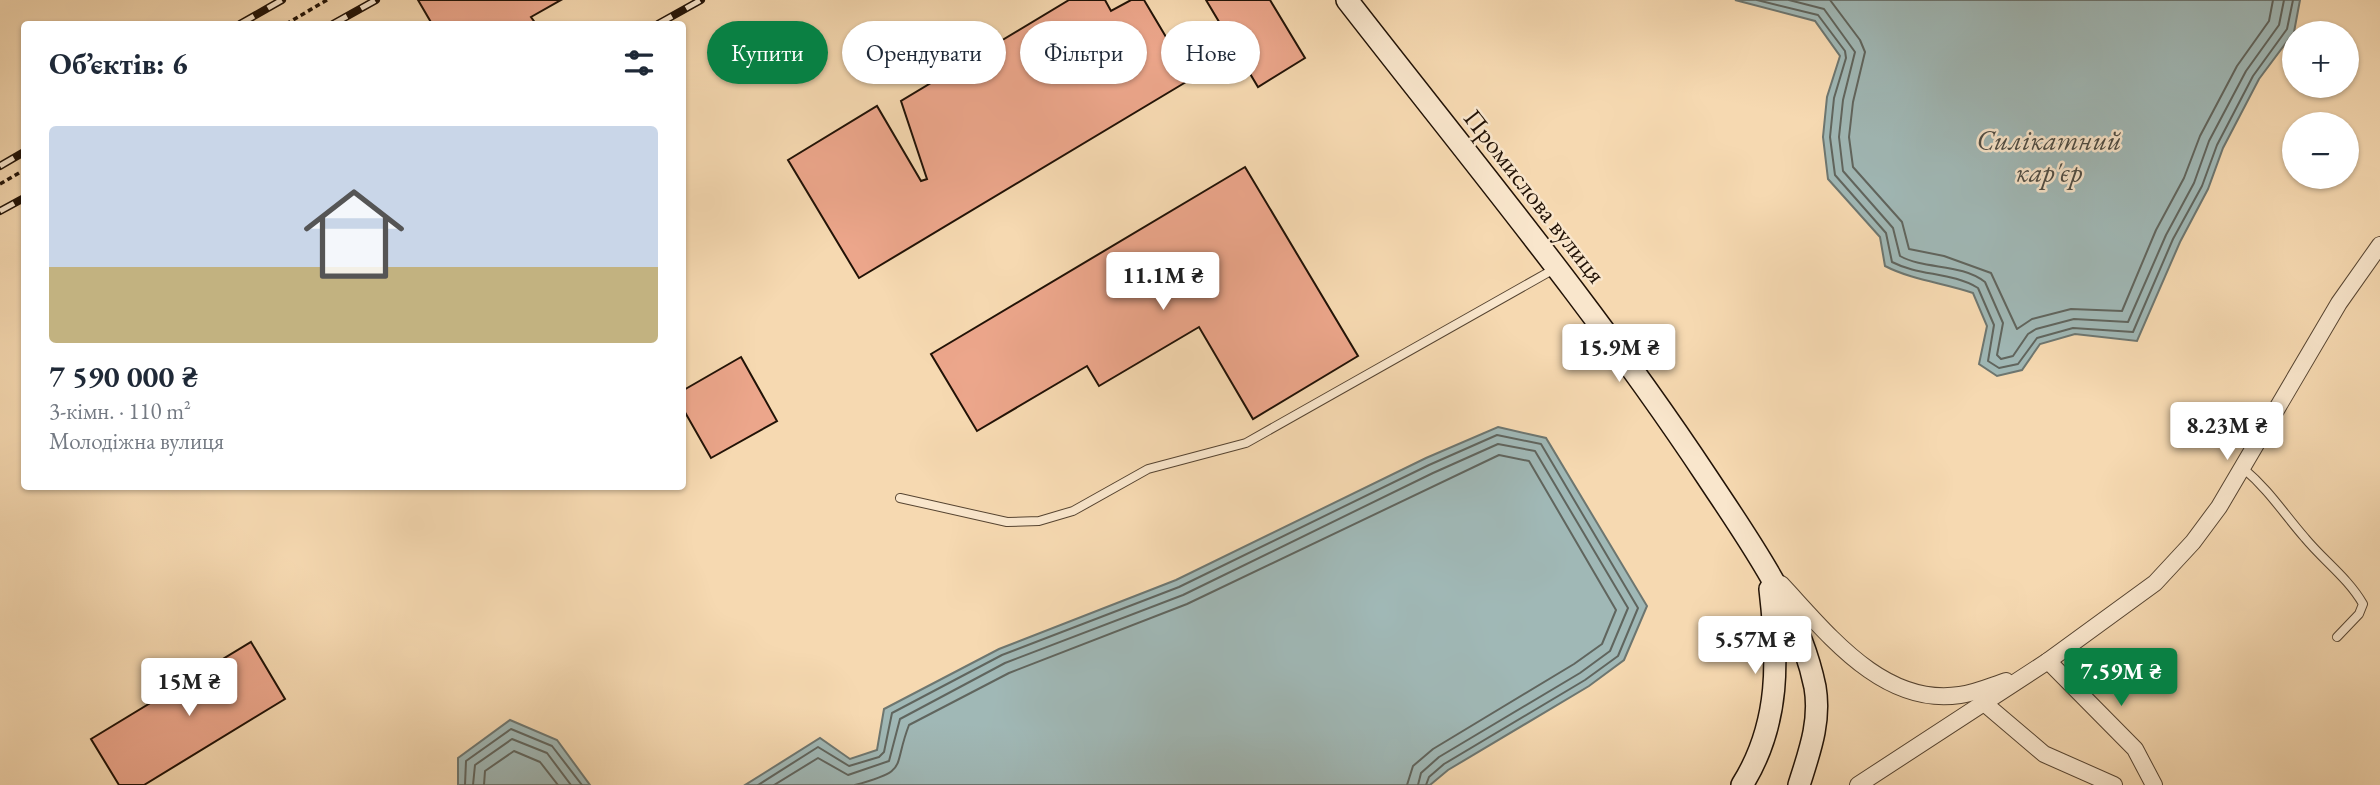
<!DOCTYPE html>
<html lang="uk">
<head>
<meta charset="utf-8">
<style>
  body { margin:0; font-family:"EB Garamond",serif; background:#f2f2f3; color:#1f2937; height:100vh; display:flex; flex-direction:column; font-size:26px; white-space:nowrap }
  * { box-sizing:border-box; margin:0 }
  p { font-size:23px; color:#747a83 }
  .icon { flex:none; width:38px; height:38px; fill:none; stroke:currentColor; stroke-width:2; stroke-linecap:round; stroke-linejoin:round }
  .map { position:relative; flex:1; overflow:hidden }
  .drawer { position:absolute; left:21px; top:21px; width:665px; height:469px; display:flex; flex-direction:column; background:#fff; border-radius:7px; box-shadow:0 2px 5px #0004 }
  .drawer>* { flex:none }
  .banner { position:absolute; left:707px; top:21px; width:665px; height:63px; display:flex; gap:14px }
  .tools { position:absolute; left:2282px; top:21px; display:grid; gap:14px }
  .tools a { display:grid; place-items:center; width:77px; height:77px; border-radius:50%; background:#fff; box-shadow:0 2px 5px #0004; font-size:35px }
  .price { position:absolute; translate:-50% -60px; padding:0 16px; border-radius:7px; background:#fff; color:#222; font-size:23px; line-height:46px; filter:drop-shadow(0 2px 4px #0008) }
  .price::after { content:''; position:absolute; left:50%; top:42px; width:21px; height:16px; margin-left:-10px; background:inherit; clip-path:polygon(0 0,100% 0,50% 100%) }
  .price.on { background:#0b8043; color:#fff }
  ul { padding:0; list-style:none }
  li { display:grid; align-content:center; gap:14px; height:371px; padding:0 28px }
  li span { display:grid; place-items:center; height:217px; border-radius:7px; color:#555 }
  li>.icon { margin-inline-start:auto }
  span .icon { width:126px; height:126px; fill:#fffc; stroke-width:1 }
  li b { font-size:30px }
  h2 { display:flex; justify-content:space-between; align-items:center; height:84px; padding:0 28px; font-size:30px }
  .tag { padding:0 24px; border-radius:32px; background:#fff; box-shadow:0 2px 5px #0004; font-size:24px; line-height:63px }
  .tag.on { background:#0b8043; color:#fff }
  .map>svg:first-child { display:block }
</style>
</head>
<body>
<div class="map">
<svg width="2380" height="785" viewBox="0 0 2380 785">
  <rect width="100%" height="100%" fill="#f6d9b1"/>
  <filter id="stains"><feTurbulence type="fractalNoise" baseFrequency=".00286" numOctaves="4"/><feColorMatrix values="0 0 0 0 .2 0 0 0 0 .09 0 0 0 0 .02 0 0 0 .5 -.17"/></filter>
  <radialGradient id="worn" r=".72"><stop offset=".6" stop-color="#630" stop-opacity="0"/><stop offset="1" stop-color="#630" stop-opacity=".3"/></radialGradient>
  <g fill="#a0b8b6" stroke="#6d7670" stroke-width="2">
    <path d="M 1735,0 L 2300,0 L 2294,32 L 2259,79 L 2223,148 L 2208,189 L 2180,242 L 2137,341 L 2075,334 L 2040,344 L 2022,370 L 1997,376 L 1979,364 L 1987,326 L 1973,293 C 1944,283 1912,280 1885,266 L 1880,237 L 1828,179 L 1823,137 L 1827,97 L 1840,56 L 1815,21 Z"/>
    <path d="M 1498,427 L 1546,438 L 1647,606 L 1624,660 L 1589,686 L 1448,770 L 1430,785 L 745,785 L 820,738 L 850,759 L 877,750 L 884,709 L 999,649 L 1176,580 L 1426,458 Z"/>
    <path d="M 510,720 L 557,740 L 590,785 L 458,785 L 458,758 Z"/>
  </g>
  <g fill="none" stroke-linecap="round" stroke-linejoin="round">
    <g stroke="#60655e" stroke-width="2">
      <path d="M 1757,0 L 1818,15 L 1845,51 L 1846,58 L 1834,98 L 1830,137 L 1835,175 L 1886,233 L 1892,262 C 1919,276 1952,272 1978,288 L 1994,325 L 1988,361 L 1999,368 L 2018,364 L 2037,338 L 2073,328 L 2133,332 L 2173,239 L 2202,186 L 2217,145 L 2253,76 L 2287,29 L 2293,0"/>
      <path d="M 1789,0 L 1824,9 L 1855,52 L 1843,100 L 1839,137 L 1843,171 L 1893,228 L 1900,256 C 1925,270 1961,263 1985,282 L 2003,323 L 1997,355 L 2001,359 L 2013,356 L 2028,334 L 2036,329 L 2074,319 L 2128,322 L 2166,235 L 2194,183 L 2209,141 L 2246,71 L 2279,25 L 2284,0"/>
      <path d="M 1830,0 L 1860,40 L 1865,52 L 1853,102 L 1849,137 L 1853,167 L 1902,222 L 1909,249 L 1944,256 L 1991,273 L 2017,329 L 2032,319 L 2071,309 L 2122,311 L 2156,230 L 2184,178 L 2200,136 L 2237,66 L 2269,21 L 2273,0"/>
      <path d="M 465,785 L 466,761 L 511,729 L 552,746 L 582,785"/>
      <path d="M 473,785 L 475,765 L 512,739 L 547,753 L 571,785"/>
      <path d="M 484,785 L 485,771 L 514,751 L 540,762 L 558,785"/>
      <path d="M 758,785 L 818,747 L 849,766 L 879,757 L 884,752 L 892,713 L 1002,655 L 1179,587 L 1429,465 L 1497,435 L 1541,444 L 1638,608 L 1618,656 L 1585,680 L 1444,764 L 1429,777 L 1426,785"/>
      <path d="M 774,785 L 818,758 L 848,775 L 889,761 L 900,719 L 1005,663 L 1183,595 L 1433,473 L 1498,444 L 1535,451 L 1628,608 L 1610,651 L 1580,673 L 1439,757 L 1421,773 L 1418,785"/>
      <path d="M 855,785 C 910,770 892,769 909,725 L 1009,673 L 1187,604 L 1499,455 L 1529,461 L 1616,610 L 1602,644 L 1574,664 L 1433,749 L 1413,766 L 1407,785"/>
    </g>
  </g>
  <g fill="#eca68b" stroke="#211206" stroke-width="2">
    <path d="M 418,0 L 561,0 L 531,17 L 536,24 L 432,24 Z"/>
    <path d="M 1069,0 L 1105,0 L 1111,11 L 1131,0 L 1144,0 L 1191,79 L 859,278 L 788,160 L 877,106 L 921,181 L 927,179 L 901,101 Z"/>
    <path d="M 1206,0 L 1270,0 L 1305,58 L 1258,87 Z"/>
    <path d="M 1245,167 L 1358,356 L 1253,419 L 1199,327 L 1099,386 L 1087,366 L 977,431 L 931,354 Z"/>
    <path d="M 741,357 L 777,421 L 711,458 L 682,407 L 682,391 Z"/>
    <path d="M 251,642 L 285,699 L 144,785 L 119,785 L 91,739 Z"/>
  </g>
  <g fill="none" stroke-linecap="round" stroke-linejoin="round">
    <defs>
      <g id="lane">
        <path d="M 2244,469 C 2269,490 2284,514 2305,538 C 2324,561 2348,578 2363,604 L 2359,614 L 2337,637"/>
        <path d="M 900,498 L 1007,522 L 1039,521 L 1073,511 L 1148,469 L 1246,443 L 1556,268"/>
      </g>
      <g id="street">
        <path d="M 1781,584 C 1827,633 1883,707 1960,695 C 1975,693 1991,686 2006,681"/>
        <path d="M 2048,661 L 2135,749 L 2154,785"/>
        <path d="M 1984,703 L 2044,754 L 2114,785"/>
        <path d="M 1858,785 L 2048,661 L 2155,583 L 2193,542 L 2219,507 L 2339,303 L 2380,245"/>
      </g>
      <g id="secondary">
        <path d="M 1347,0 C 1469,157 1597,311 1707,477 C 1750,542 1799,609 1815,687 C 1821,722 1809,753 1799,785"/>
        <path d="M 1742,785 C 1781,723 1778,658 1770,589"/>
      </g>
    </defs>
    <use href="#lane" stroke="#564431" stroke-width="10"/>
    <use href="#street" stroke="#564431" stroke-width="18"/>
    <use href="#secondary" stroke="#211206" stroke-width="24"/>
    <g stroke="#211206" stroke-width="3.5" stroke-dasharray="5 3.5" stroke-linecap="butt">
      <path d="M 286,24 L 327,0"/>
      <path d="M 0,184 L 24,170"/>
    </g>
    <use href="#lane" stroke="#f9e6cc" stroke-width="8"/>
    <use href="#street" stroke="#f9e6cc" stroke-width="16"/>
    <use href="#secondary" stroke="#f9e6cc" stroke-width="21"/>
    <defs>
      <g id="rail">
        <path d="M 240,24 L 282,0"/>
        <path d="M 333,24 L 376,0"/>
        <path d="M 658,24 L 701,0"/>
        <path d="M 0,166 L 24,152"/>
        <path d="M 0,211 L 24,198"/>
      </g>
    </defs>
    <use href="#rail" stroke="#211206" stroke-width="8"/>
    <use href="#rail" stroke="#f9e6cc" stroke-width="5" stroke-dasharray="16" stroke-linecap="butt"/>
  </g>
  <g text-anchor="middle" stroke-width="5" stroke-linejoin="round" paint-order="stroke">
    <g font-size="26" fill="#211206" stroke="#f9e6cc">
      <text transform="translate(1535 196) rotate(52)" y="9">Промислова вулиця</text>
    </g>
    <g font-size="28" font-style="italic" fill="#4d4c44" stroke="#f9e6cc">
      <text x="2049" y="150">Силікатний<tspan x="2049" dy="32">кар'єр</tspan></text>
    </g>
  </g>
  <rect width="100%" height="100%" filter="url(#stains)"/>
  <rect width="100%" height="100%" fill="url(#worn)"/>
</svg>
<div class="tools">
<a>+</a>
<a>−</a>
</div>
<b class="price" style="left:1163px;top:312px">11.1M ₴</b>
<b class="price" style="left:1619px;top:384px">15.9M ₴</b>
<b class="price" style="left:2227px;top:462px">8.23M ₴</b>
<b class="price" style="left:1755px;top:676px">5.57M ₴</b>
<b class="price on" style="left:2121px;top:708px">7.59M ₴</b>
<b class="price" style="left:189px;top:718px">15M ₴</b>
<div class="banner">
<a class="tag on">Купити</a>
<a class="tag">Орендувати</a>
<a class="tag">Фільтри</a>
<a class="tag">Нове</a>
</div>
<section class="drawer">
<h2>Об’єктів: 6<svg class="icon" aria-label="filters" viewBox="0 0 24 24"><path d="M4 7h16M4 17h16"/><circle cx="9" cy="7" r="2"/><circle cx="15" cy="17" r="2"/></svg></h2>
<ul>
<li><span style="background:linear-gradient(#c9d6e8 65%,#c2b280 0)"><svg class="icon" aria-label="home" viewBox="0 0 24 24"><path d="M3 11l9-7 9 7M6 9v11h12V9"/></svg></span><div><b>7 590 000 ₴</b><p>3-кімн. · 110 m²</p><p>Молодіжна вулиця</p></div></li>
</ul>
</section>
</div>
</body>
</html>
